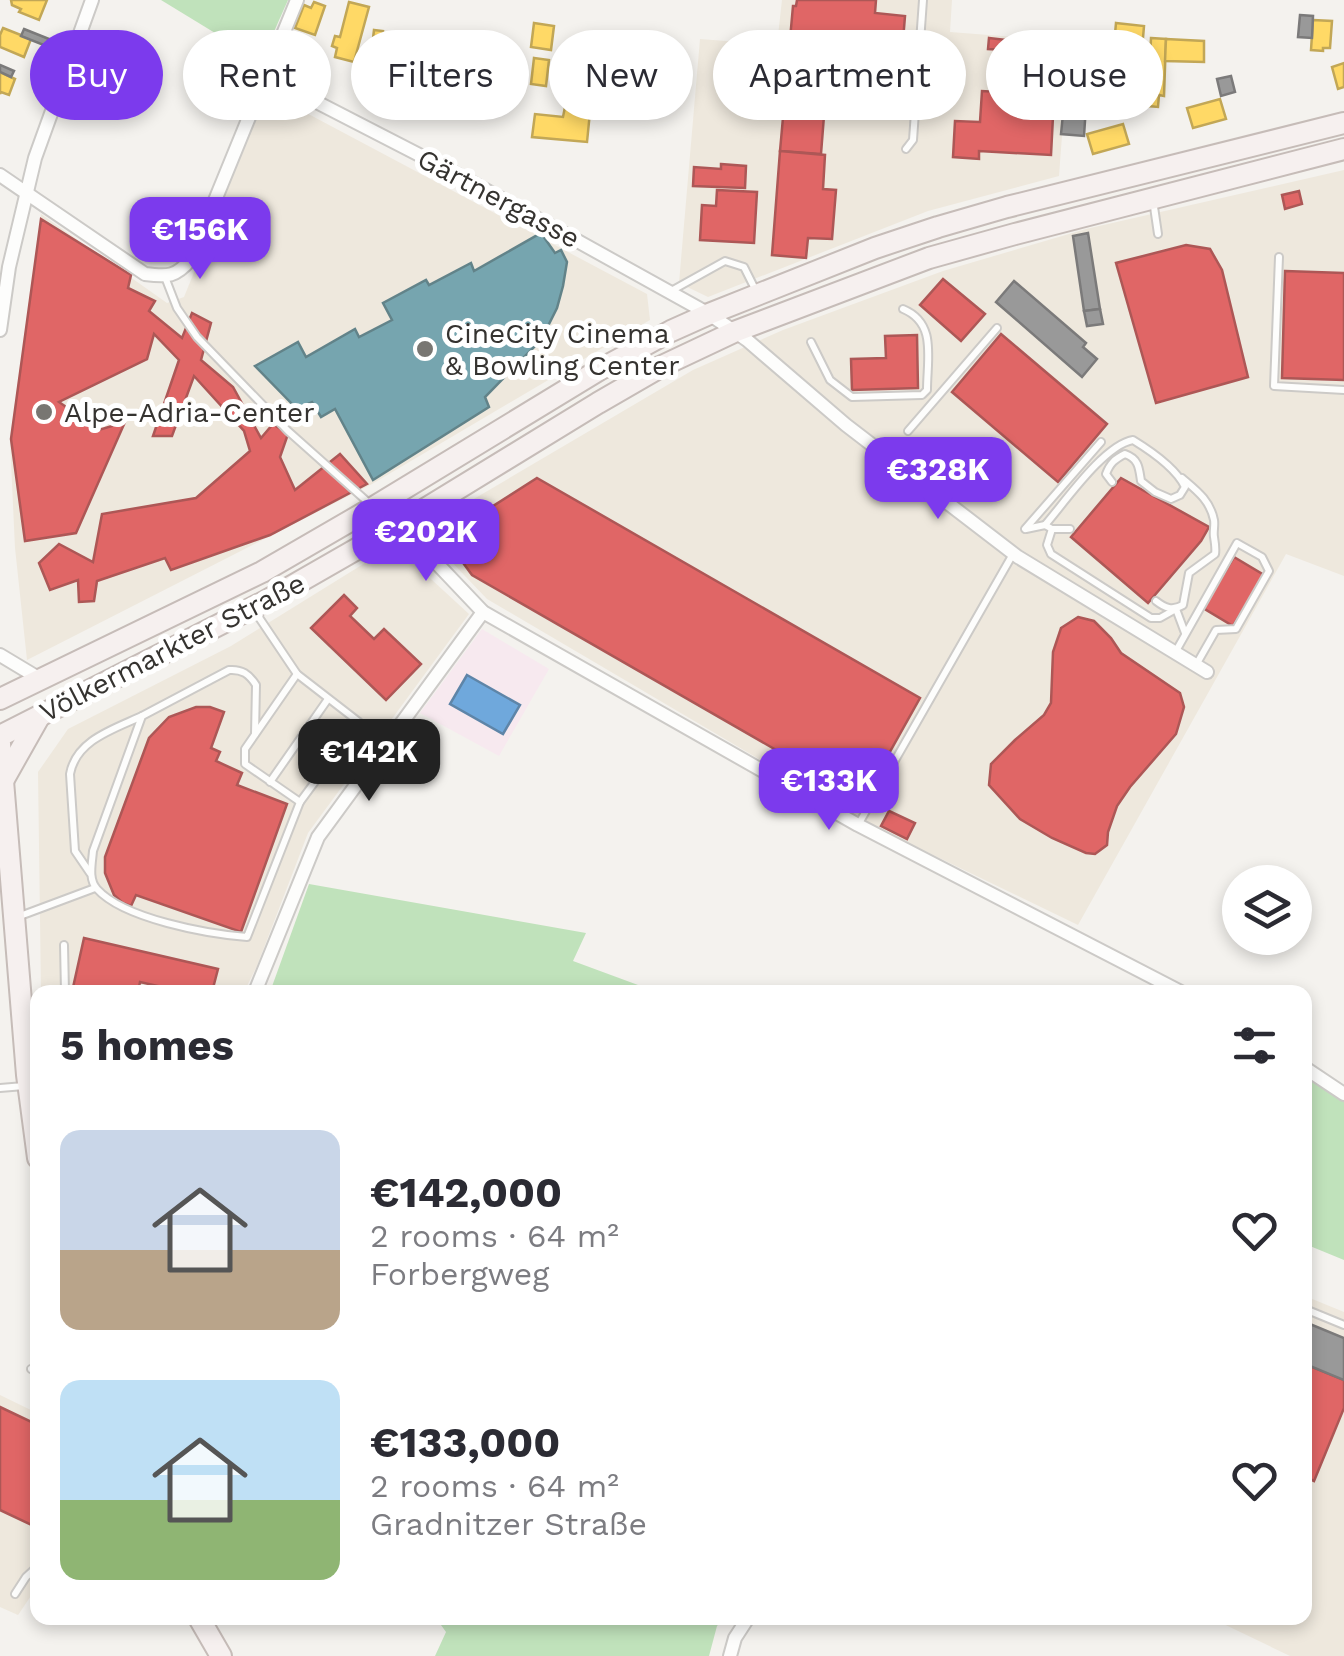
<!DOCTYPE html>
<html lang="en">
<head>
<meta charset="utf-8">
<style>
  body { margin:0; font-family:"Work Sans",sans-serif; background:#f7f7f7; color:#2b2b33; height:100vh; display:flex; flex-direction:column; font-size:38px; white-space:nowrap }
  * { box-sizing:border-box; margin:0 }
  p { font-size:32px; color:#7c7c81 }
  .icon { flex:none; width:55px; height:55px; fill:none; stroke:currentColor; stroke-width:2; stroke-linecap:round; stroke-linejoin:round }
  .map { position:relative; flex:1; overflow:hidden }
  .sheet { position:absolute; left:30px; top:985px; width:1282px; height:640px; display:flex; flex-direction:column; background:#fff; border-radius:20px; box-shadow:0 5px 15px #0003 }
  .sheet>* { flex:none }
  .banner { position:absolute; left:30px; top:30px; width:1285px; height:90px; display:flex; gap:20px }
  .buttons { position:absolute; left:1222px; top:865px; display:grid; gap:20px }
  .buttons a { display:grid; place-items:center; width:90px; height:90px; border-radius:50%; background:#fff; box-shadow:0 5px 15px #0003; font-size:50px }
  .price { position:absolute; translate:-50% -85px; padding:0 22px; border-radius:20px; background:#7c3aed; color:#fff; font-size:32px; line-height:65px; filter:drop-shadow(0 2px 5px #0008) }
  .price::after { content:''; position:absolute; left:50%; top:60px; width:30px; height:22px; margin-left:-15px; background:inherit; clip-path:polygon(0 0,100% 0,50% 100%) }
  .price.current { background:#222; color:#fff }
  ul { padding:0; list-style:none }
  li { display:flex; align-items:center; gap:30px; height:250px; padding:0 30px }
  li span { display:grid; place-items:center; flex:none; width:280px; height:200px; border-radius:20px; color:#555 }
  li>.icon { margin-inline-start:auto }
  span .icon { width:120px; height:120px; fill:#fffc; stroke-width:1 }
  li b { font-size:42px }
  h2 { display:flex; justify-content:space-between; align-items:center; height:120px; padding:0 30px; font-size:42px }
  .tag { padding:0 35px; border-radius:45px; background:#fff; box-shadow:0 5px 15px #0003; font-size:35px; line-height:90px }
  .tag.current { background:#7c3aed; color:#fff }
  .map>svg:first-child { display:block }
</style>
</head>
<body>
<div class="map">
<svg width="1344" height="1656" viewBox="0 0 1344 1656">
  <rect width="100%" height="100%" fill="#f4f2ee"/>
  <g fill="#eee8dd">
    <path d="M 782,0 L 952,0 L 950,32 L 1069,41 L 1059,176 L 928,211 L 708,297 L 679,283 L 700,39 L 777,45 Z"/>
    <path d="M 267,92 L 647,294 L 650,320 L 372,484 L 27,660 L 15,548 L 10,440 L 41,214 L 167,303 L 184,297 Z"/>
    <path d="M 1344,170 L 1344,576 L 1286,554 L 1078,925 L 871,825 L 487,599 L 421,530 L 693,370 L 783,330 L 943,271 L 1086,229 Z"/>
    <path d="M 394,545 L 469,614 L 308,833 L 257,966 L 244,992 L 41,992 L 38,772 L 68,729 L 231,646 Z"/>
    <path d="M 1305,1296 L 1344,1312 L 1344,1656 L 1290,1656 L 1211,1618 L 1305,1618 Z"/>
    <path d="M 0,1395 L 37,1413 L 37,1587 L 18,1615 L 0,1607 Z"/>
  </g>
  <path fill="#f7e9ef" d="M 482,629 L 549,669 L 499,756 L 420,713 Z"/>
  <g fill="#c0e2bb">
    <path d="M 161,0 L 288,0 L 261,61 Z"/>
    <path d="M 309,884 L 586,933 L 573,961 L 657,992 L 270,992 Z"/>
    <path d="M 1305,1074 L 1344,1101 L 1344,1260 L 1305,1244 Z"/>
    <path d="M 436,1618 L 724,1618 L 717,1626 L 709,1656 L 435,1656 L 446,1632 Z"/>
  </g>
  <g fill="#ffd966" stroke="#c2a756" stroke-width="2.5">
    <path d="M 11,0 L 47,0 L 39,20 L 19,12 L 21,9 L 12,5 Z"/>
    <path d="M 314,2 L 325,6 L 315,35 L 295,28 L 304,5 L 311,8 Z"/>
    <path d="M 349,2 L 369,7 L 354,62 L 335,57 L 337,48 L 332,46 L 335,36 L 340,37 Z"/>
    <path d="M 1313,20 L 1332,21 L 1330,48 L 1323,48 L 1323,51 L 1311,50 Z"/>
    <path d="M 534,23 L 554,26 L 551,50 L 531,47 Z"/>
    <path d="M 1116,23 L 1144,26 L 1140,73 L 1120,72 L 1113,56 Z"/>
    <path d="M 3,28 L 31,39 L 24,57 L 0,47 L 0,35 Z"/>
    <path d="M 374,30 L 383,31 L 381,48 L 372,47 Z"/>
    <path d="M 1151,38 L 1166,39 L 1164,96 L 1159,95 L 1158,107 L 1148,106 Z"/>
    <path d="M 1166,39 L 1204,41 L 1204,62 L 1165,61 Z"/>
    <path d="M 534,58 L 549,60 L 546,86 L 531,84 Z"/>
    <path d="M 1344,63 L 1344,87 L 1338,89 L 1332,67 Z"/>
    <path d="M 0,72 L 15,79 L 9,95 L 1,92 L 0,94 Z"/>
    <path d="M 572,82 L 594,85 L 592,96 L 605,98 L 604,106 L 601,105 L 600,113 L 590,112 L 587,142 L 532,137 L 535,114 L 563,117 L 565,107 L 569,107 Z"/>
    <path d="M 1104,93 L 1148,95 L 1148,106 L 1104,104 Z"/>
    <path d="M 1220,99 L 1226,119 L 1193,128 L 1187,108 Z"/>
    <path d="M 1123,124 L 1129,144 L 1093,154 L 1087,134 Z"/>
  </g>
  <g fill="#e06666" stroke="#ad5756" stroke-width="2.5">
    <path d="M 797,0 L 876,0 L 875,13 L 905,16 L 900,77 L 865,74 L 862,106 L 825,103 L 821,154 L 780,151 L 793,6 L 796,6 Z"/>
    <path d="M 989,38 L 1007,40 L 1006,50 L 988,49 Z"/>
    <path d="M 865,74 L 900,77 L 897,116 L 861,113 Z"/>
    <path d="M 1018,76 L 1055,78 L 1051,155 L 979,151 L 979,159 L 953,157 L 955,121 L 980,122 L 982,91 L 1017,93 Z"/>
    <path d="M 780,151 L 825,155 L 823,189 L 836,190 L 832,239 L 808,238 L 806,258 L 772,255 Z"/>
    <path d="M 721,164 L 746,166 L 745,188 L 693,186 L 694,167 L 721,169 Z"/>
    <path d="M 717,190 L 757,192 L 754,243 L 700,240 L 702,205 L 716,206 Z"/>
    <path d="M 1299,191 L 1302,204 L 1285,209 L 1282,195 Z"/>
    <path d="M 41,219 L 131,275 L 128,288 L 155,301 L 149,311 L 182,338 L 192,313 L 211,323 L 201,360 L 233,387 L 261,438 L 273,424 L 288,434 L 280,457 L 295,490 L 340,454 L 367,484 L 270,535 L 171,570 L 165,558 L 97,581 L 94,601 L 79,602 L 78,580 L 50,590 L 39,563 L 59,544 L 93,562 L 102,514 L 196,498 L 250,451 L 244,431 L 194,376 L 172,436 L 153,436 L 179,360 L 154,334 L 147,359 L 59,402 L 99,430 L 125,422 L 76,533 L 25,541 L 11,439 Z"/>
    <path d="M 1186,245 L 1210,249 L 1222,270 L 1248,377 L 1156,403 L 1116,263 Z"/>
    <path d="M 1285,271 L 1344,273 L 1344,380 L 1282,378 Z"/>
    <path d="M 943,279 L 985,314 L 961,341 L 920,305 Z"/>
    <path d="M 1001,334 L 1107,424 L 1058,482 L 952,392 Z"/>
    <path d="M 917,335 L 918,388 L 852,390 L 851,359 L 886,358 L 885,336 Z"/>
    <path d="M 537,478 L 920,698 L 863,800 L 472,575 L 450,545 L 449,534 Z"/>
    <path d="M 1121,478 L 1209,527 L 1201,541 L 1148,603 L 1071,537 Z"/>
    <path d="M 1234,557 L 1264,575 L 1233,626 L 1203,608 Z"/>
    <path d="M 344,595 L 357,608 L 350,616 L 374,639 L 384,629 L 421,664 L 386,700 L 311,628 Z"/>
    <path d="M 1078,617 L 1094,621 L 1111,638 L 1121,653 L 1180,693 L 1184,707 L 1176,734 L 1130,787 L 1117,806 L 1108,832 L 1107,845 L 1095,854 L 1086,853 L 1052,838 L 1020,819 L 989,785 L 991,764 L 1015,740 L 1044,715 L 1051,703 L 1053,652 L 1061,628 Z"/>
    <path d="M 196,707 L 210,707 L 224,712 L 211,748 L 220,752 L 216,761 L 242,773 L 237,785 L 287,804 L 241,932 L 136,895 L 131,906 L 123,903 L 114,895 L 105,873 L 105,857 L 149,738 L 169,717 Z"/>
    <path d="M 889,811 L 915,823 L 907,839 L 881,826 Z"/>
    <path d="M 84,938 L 218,969 L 212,992 L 184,992 L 140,982 L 138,992 L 72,992 Z"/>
    <path d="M 1305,1364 L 1344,1380 L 1344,1408 L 1314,1481 L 1305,1477 Z"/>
    <path d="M 0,1407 L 38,1425 L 38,1528 L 0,1510 Z"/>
  </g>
  <path fill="#6fa8dc" stroke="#5e85a8" stroke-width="2.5" d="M 467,675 L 520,705 L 503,734 L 450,704 Z"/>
  <path fill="#76a5af" stroke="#628389" stroke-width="2.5" d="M 541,233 L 555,253 L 561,250 L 567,262 L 563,286 L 557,308 L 541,340 L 485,397 L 489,407 L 373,480 L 335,409 L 321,417 L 312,402 L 297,409 L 255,366 L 298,342 L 306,357 L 355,329 L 359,337 L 392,320 L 383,303 L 426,280 L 429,285 L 471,263 L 474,271 Z"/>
  <g fill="#999" stroke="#7b7a7a" stroke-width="2.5">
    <path d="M 1300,15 L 1313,16 L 1312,38 L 1298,37 Z"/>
    <path d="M 24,29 L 49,39 L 46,46 L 21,36 Z"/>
    <path d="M 574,63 L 605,66 L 601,97 L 592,96 L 594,85 L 572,82 Z"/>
    <path d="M 0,65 L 14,71 L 11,77 L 0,72 Z"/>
    <path d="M 1231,76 L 1235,92 L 1221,96 L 1217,79 Z"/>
    <path d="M 1064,104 L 1086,106 L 1084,136 L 1061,134 Z"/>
    <path d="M 1088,233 L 1100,309 L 1084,311 L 1073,236 Z"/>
    <path d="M 1014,281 L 1086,343 L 1083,347 L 1097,359 L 1082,377 L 996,302 Z"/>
    <path d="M 1100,309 L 1103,324 L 1087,326 L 1084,311 Z"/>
    <path d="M 1305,1322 L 1344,1338 L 1344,1380 L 1305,1364 Z"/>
  </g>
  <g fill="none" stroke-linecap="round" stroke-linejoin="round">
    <defs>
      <g id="lane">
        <path d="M 906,149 L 913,140 L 923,0"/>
        <path d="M 1153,200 L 1158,234"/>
        <path d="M 1279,257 L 1274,386 L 1344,390"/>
        <path d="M 165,277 L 177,308 L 197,337 L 288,431 L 370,504"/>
        <path d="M 671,291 L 725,261 L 744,267 L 755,289"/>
        <path d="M 811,342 L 830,380 L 852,397 L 922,395 L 927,390 C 927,358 937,323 903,309"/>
        <path d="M 908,431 L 997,328"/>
        <path d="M 1045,525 C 1065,502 1104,445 1133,440 C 1151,451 1176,468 1185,487 L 1180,495 L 1171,499 L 1155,492 L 1141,481 C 1139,468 1139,459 1125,454 C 1115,459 1110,463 1106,474 L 1112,482"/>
        <path d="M 1025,529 L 1101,442"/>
        <path d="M 1026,529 L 1045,525 L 1052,529 L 1070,529"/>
        <path d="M 1052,529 L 1047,545 L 1051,554 L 1151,618 L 1160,618 L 1176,609 L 1185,633"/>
        <path d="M 1156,601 C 1165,608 1172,611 1183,605 L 1189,573 L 1215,554 C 1216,549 1215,543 1214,537 C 1213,532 1215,525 1214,520 C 1210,500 1196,490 1182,478"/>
        <path d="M 1176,651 L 1237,543 L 1262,557 L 1269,571 L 1236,629 L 1216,630 L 1196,665"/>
        <path d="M 297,674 L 245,749 L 245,764 L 300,802"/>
        <path d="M 255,734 L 256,685 C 249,674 242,669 229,670 L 142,716 L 93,851 C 92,864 88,879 97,889 C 124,919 208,934 247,937 L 300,802 L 359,722 L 297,674 L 256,613"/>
        <path d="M 270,782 L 328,699"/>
        <path d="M 858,825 L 1013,554"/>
        <path d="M 90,873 L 75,851 L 70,774 C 76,740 114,729 142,716"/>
        <path d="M 20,916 L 95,888"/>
        <path d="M 64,945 L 65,992"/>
        <path d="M 0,1088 L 24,1086"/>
        <path d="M 1305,1309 L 1344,1325"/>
        <path d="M 31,1369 L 38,1368"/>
        <path d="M 15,1594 L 26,1577 L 38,1566"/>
      </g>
      <g id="street">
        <path d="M 264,75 L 464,178 L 709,314 L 747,340 L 846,425 L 1018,557 L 1207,672"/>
        <path d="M 0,175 L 145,274 C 168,277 176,277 191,259 L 297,0"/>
        <path d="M 0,330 L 9,267 L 35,158 L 92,0"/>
        <path d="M 387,499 L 408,533 L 483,612 L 858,825 L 1181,992"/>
        <path d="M 0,655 L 40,679"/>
        <path d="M 255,992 L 318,837 L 483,612"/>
        <path d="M 1305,1068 L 1344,1094"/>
        <path d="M 730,1656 L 735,1638 L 748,1618"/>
      </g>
      <g id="primary">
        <path d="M 0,699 L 262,572 L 374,507 L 599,370 L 671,331 L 709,314 L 875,248 L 938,227 L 1007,207 L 1344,123"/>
        <path d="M 0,736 L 266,601 L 402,523 L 598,403 L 662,366 L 734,332 L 929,258 L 1015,234 L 1344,149"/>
        <path d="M 0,744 L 27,1075 L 38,1158"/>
        <path d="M 4,779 L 39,717"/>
        <path d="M 199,1618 L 221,1656"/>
      </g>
    </defs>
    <use href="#lane" stroke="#cccac7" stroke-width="10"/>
    <use href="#street" stroke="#cccac7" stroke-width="16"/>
    <use href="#primary" stroke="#c6bcb8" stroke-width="24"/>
    <use href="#lane" stroke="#fdfdfc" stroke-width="6"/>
    <use href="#street" stroke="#fdfdfc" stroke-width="12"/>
    <use href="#primary" stroke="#f6f0ef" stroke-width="20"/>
  </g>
  <g fill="#787672" stroke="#fff" stroke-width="4">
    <circle cx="425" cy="349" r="10"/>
    <circle cx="44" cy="412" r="10"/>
  </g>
  <g text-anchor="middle" stroke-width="10" stroke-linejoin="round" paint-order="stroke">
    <g font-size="28" fill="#353330" stroke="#fff">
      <text transform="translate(499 198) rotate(28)" y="10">Gärtnergasse</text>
      <text transform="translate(172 647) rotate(-27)" y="10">Völkermarkter Straße</text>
    </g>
    <g font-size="28" fill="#353330" stroke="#fff" text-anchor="start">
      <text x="445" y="343">CineCity Cinema<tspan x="445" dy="32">&amp; Bowling Center</tspan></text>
      <text x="64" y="422">Alpe-Adria-Center</text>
    </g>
  </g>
</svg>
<div class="buttons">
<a><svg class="icon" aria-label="layers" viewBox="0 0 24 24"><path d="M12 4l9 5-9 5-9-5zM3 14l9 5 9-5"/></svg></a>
</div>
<b class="price" style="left:200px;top:282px">€156K</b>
<b class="price" style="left:938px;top:522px">€328K</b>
<b class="price" style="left:426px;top:584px">€202K</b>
<b class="price current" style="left:369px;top:804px">€142K</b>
<b class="price" style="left:829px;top:833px">€133K</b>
<div class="banner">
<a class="tag current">Buy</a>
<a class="tag">Rent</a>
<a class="tag">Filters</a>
<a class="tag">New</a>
<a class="tag">Apartment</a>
<a class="tag">House</a>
</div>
<section class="sheet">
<h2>5 homes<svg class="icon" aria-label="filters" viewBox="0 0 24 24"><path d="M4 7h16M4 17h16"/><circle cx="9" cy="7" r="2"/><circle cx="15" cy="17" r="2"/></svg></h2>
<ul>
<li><span style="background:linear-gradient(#c9d6e8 60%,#b9a48a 0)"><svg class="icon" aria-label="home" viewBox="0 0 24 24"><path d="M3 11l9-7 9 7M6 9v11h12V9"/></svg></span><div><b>€142,000</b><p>2 rooms · 64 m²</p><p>Forbergweg</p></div><svg class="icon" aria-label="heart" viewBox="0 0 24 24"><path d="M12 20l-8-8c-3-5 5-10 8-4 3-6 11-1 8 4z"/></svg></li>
<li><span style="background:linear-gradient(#bfe0f5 60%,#8fb573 0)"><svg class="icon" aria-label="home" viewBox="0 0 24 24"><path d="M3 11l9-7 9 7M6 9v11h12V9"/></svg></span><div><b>€133,000</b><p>2 rooms · 64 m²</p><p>Gradnitzer Straße</p></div><svg class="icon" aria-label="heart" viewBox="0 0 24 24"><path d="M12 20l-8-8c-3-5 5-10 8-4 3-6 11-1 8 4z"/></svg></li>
</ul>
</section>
</div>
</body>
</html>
